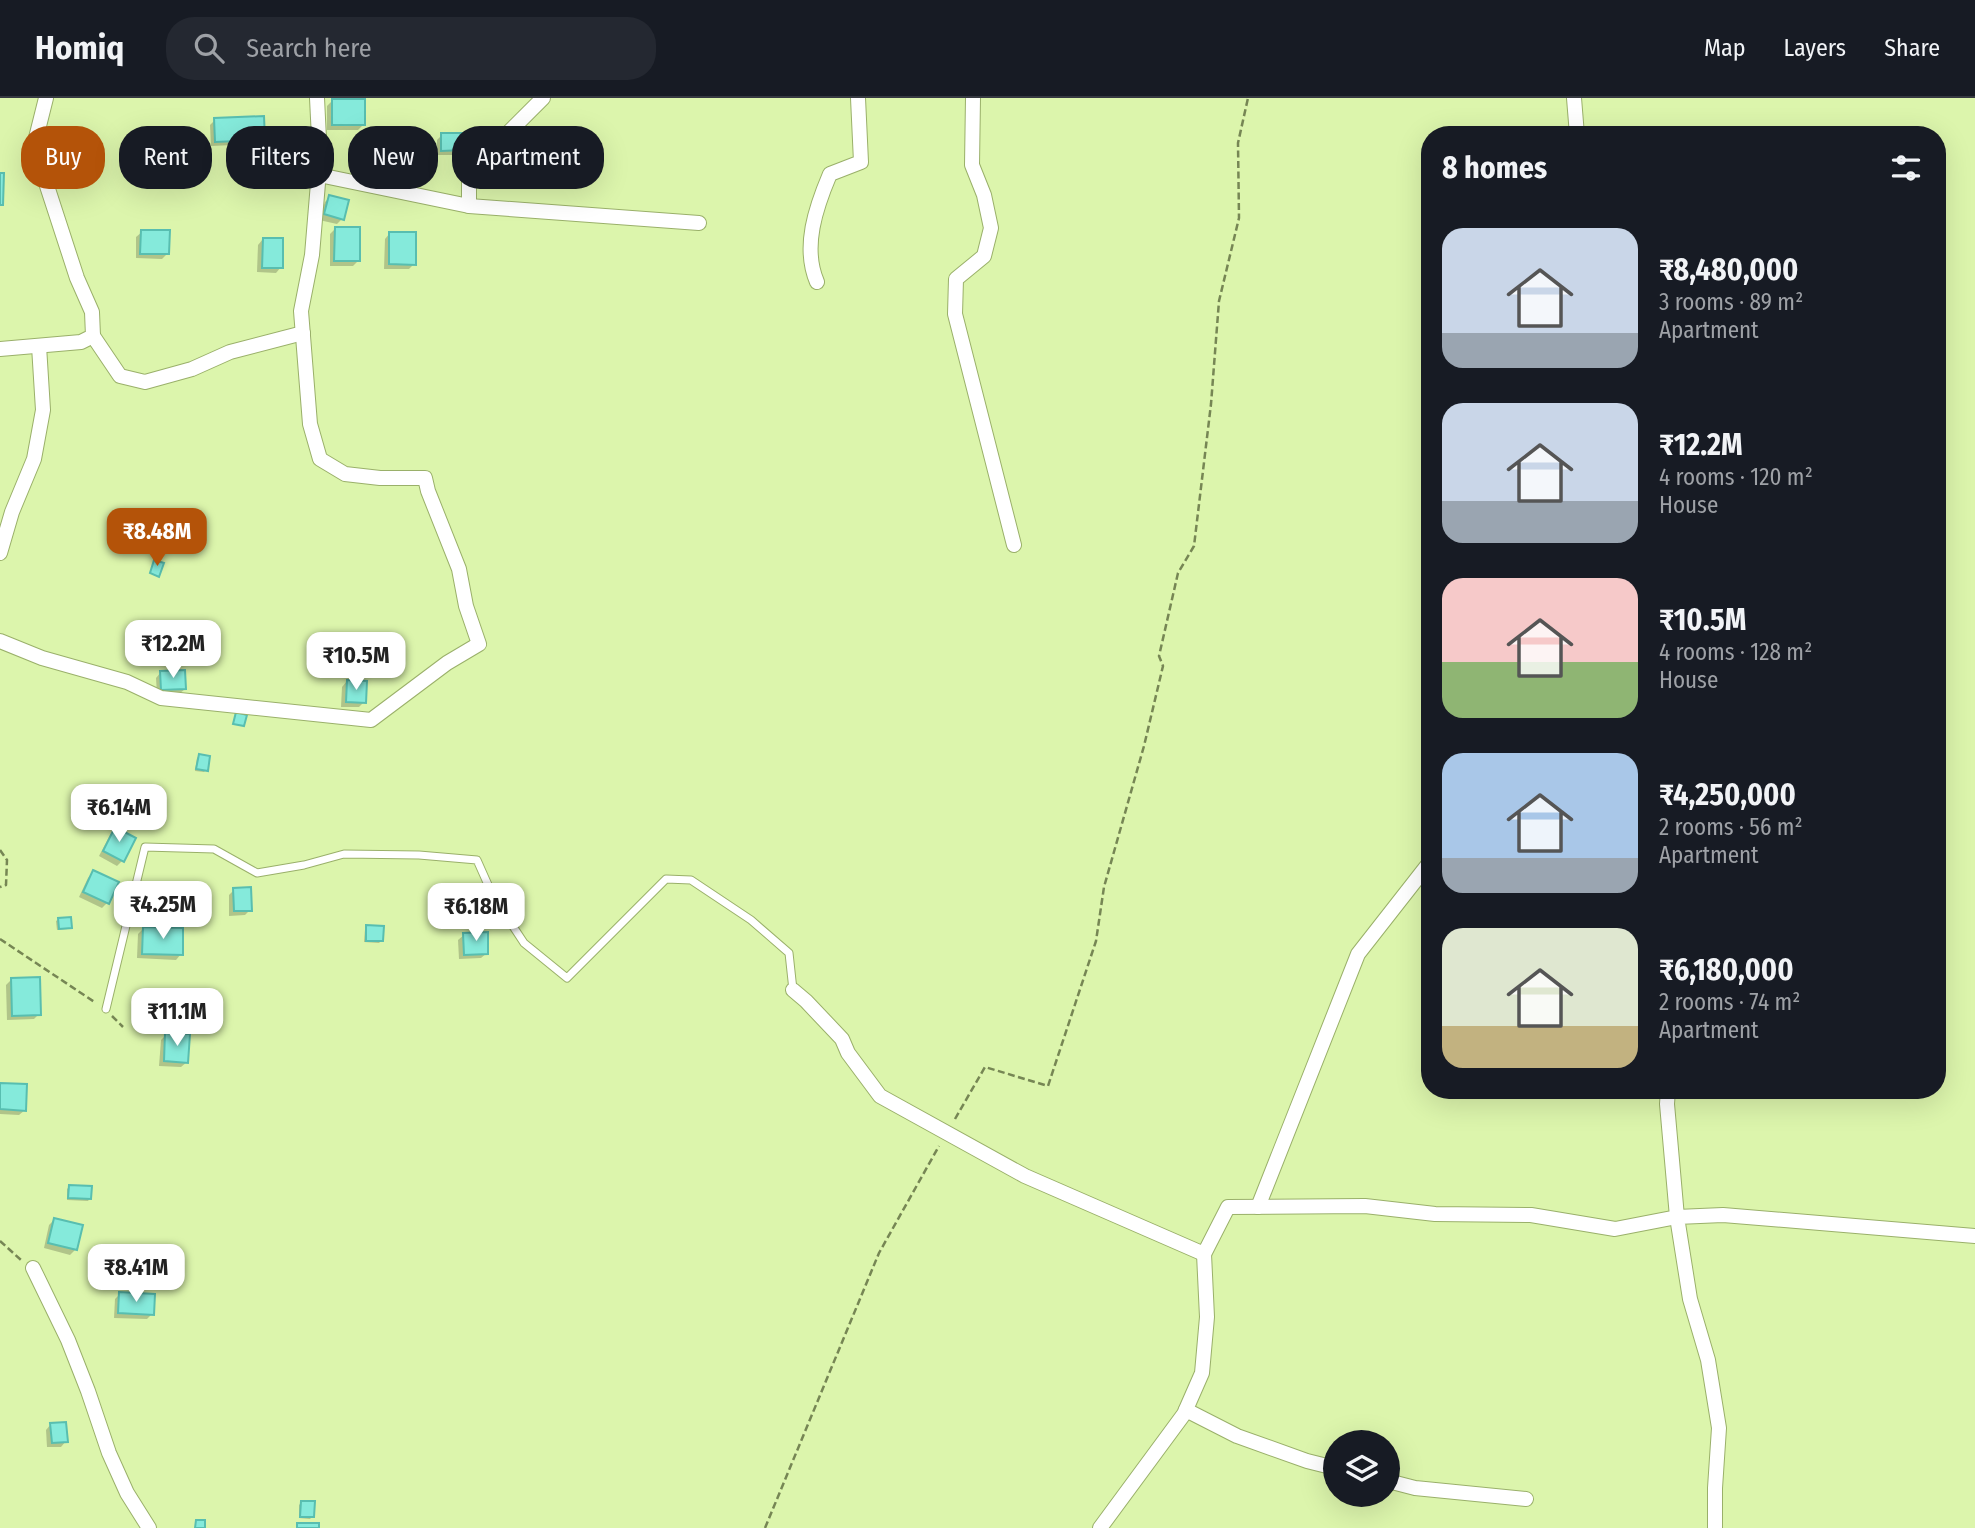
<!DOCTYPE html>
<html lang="en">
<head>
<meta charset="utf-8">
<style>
  body { margin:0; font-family:"Fira Sans Condensed",sans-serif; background:#242831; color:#f1f3f6; height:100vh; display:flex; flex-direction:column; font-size:26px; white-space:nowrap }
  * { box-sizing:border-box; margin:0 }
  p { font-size:23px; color:#9ea1a6 }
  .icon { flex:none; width:38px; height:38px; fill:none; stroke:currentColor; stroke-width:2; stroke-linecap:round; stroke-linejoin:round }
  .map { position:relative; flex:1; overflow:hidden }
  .panel { position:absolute; left:1421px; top:28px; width:525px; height:973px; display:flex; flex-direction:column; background:#171b24; border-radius:28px; box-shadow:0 7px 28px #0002 }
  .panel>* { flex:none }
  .banner { position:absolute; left:21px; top:28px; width:665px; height:63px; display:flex; gap:14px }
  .buttons { position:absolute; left:1323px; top:1332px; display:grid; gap:14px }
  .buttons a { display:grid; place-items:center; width:77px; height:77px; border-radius:50%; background:#171b24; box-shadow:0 7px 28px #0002; font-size:35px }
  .price { position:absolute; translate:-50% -60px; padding:0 16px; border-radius:14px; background:#fff; color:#222; font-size:23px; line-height:46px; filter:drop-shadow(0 2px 4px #0008) }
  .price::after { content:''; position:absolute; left:50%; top:42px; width:21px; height:16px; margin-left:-10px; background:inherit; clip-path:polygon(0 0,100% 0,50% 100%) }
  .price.current { background:#b45309; color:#fff }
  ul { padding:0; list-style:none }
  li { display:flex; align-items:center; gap:21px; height:175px; padding:0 21px }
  li span { display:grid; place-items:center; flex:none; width:196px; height:140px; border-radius:21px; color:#555 }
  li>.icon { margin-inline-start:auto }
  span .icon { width:84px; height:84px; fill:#fffc; stroke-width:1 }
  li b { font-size:30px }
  h2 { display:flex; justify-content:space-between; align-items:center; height:84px; padding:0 21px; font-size:30px }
  .pill { padding:0 24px; border-radius:28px; background:#171b24; box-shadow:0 7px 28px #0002; font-size:24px; line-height:63px }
  .pill.current { background:#b45309; color:#fff }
  header { display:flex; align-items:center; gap:42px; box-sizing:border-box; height:98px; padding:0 35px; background:#171b24; border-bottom:2px solid #363941 }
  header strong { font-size:33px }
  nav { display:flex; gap:38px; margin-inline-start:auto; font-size:24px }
  .search { width:490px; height:63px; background:#242831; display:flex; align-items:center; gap:18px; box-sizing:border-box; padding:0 24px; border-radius:28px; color:#9ea1a6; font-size:26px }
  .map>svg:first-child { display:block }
</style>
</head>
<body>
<header>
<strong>Homiq</strong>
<div class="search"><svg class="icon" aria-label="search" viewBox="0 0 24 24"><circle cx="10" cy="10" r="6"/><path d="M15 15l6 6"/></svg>Search here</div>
<nav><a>Map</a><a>Layers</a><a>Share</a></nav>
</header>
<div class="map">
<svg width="1975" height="1430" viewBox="0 0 1975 1430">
  <rect width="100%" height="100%" fill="#dcf5ac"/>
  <g fill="#0003">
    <path d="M 332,3 L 364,26 L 358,32 L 327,32 L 327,8 Z"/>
    <path d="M 215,22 L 263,41 L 258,46 L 211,48 L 210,27 Z"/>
    <path d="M 442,37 L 462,51 L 457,57 L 437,57 L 437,42 Z"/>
    <path d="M 557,58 L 582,84 L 576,89 L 553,90 L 552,64 Z"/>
    <path d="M 330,99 L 342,121 L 337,126 L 319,122 L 325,104 Z"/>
    <path d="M 335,131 L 358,163 L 353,168 L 330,168 L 330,136 Z"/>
    <path d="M 142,134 L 168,155 L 162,161 L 136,160 L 136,139 Z"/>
    <path d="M 390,135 L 414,166 L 409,171 L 384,171 L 385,141 Z"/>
    <path d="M 263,141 L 281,169 L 276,175 L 257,174 L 258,147 Z"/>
    <path d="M 161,574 L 185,591 L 179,596 L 157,597 L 156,580 Z"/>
    <path d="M 347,583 L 364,604 L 359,609 L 341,609 L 342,589 Z"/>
    <path d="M 199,658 L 206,672 L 204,674 L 195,673 L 197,660 Z"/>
    <path d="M 115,732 L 122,763 L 117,768 L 99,758 L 110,737 Z"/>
    <path d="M 93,774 L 107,805 L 102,810 L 79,799 L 88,780 Z"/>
    <path d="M 234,792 L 250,812 L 245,817 L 229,818 L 229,797 Z"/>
    <path d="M 59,821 L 70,829 L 68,831 L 57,832 L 56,823 Z"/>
    <path d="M 367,829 L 381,843 L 379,845 L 364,844 L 365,831 Z"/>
    <path d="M 143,831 L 181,856 L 176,862 L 137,860 L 138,836 Z"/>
    <path d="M 464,837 L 487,855 L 481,860 L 459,861 L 458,842 Z"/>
    <path d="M 11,882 L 39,916 L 34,921 L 7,922 L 6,887 Z"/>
    <path d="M 166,937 L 187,964 L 181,969 L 159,968 L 161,942 Z"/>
    <path d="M 0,987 L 25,1012 L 19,1017 L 0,1016 Z"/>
    <path d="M 69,1089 L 90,1100 L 88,1103 L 67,1102 L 67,1091 Z"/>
    <path d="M 54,1122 L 76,1151 L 70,1157 L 44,1150 L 49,1127 Z"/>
    <path d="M 120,1196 L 152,1216 L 147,1221 L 114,1220 L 115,1201 Z"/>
    <path d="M 51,1326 L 66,1343 L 61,1349 L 47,1349 L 46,1332 Z"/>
    <path d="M 301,1405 L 312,1419 L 310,1421 L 299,1420 L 299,1407 Z"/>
  </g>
  <g fill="#85eadb" stroke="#58beb0" stroke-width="2">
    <rect x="332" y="1" width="33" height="26"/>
    <path d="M 264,18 L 265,42 L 215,44 L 214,20 Z"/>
    <path d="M 441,35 L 464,35 L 464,52 L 441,53 Z"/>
    <path d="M 582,56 L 583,85 L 558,85 L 557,57 Z"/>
    <path d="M 0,75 L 4,75 L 3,107 L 0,107 Z"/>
    <path d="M 329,97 L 349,102 L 344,122 L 324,116 Z"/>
    <path d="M 335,129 L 360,129 L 360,163 L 334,163 Z"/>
    <path d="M 141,132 L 170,132 L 169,156 L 140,156 Z"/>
    <path d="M 389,134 L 416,134 L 416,167 L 389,166 Z"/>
    <path d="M 263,140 L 283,140 L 283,170 L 262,170 Z"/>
    <path d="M 154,462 L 164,465 L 159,479 L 150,475 Z"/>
    <path d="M 185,572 L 186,591 L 161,592 L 160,573 Z"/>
    <path d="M 347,582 L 367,583 L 366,605 L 346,604 Z"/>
    <path d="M 236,614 L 247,617 L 244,628 L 233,626 Z"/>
    <path d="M 199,656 L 210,658 L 208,673 L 196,671 Z"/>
    <path d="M 115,729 L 136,740 L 124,764 L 103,753 Z"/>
    <path d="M 93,772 L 119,784 L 109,806 L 83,794 Z"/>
    <path d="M 251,789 L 252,813 L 234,813 L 233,790 Z"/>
    <path d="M 71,819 L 72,830 L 59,831 L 58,820 Z"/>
    <path d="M 366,827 L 384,828 L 383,843 L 366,843 Z"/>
    <path d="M 143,829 L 183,830 L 183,857 L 142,856 Z"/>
    <path d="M 488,834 L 488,856 L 464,857 L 463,835 Z"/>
    <path d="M 40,879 L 41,917 L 12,918 L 11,880 Z"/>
    <path d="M 165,935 L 190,936 L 188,965 L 164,963 Z"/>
    <path d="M 0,985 L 27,986 L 26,1013 L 0,1011 Z"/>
    <path d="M 69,1087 L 92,1088 L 91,1101 L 68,1100 Z"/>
    <path d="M 54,1120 L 83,1127 L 77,1152 L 48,1145 Z"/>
    <path d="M 119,1194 L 155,1196 L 154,1217 L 118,1215 Z"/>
    <path d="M 66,1324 L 68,1344 L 52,1345 L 50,1325 Z"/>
    <path d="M 301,1403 L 315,1403 L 314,1419 L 300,1419 Z"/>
    <path d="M 196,1422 L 205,1422 L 205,1430 L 195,1430 Z"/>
    <rect x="297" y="1425" width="22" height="5"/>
  </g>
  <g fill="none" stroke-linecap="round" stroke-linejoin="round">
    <defs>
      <path id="lane" d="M 106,911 L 145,749 L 214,751 L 257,775 L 304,767 L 344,756 L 419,757 L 477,762 L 493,798 L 524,845 L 567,880 L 666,781 L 691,782 L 751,822 L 789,855 L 793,892"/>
      <g id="street">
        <path d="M 973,0 L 972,67 L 984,97 L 991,130 L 984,158 L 956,181 L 955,216 L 1014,447"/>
        <path d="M 1574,0 L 1577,37"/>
        <path d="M 319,77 L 469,108 L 469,74 L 543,0"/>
        <path d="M 469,108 L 699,125"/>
        <path d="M 817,184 C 802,149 816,109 830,76 L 861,64 L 858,0"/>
        <path d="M 93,238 L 120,278 L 145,284 L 192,271 L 230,254 L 303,235"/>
        <path d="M 0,251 L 81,244 L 93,238 L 92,214 L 77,180 L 34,48 L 46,0"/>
        <path d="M 0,455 L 12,414 L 34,361 L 43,312 L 39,248"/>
        <path d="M 0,543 L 42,560 L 127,584 L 161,600 L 371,622 L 447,565 L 479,546 L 466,508 L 459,471 L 428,393 L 425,380 L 380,380 L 345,376 L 320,361 L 310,326 L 301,213 L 312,157 L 320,61 L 317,0"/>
        <path d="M 793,892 L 806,903 L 842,941 L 848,955 L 880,998 L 1025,1078 L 1204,1156 L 1228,1109 L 1365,1108 L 1435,1116 L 1531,1117 L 1615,1131 L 1677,1119 L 1667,1006 L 1668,992"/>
        <path d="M 1258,1109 L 1358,856 L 1430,764"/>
        <path d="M 33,1170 L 68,1242 L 88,1293 L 109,1355 L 127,1395 L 149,1430"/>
        <path d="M 1186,1312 L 1237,1338 L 1307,1363 L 1335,1370"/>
        <path d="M 1388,1383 L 1415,1390 L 1526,1401"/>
        <path d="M 1100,1430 L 1184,1316 L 1202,1275 L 1207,1219 L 1204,1156"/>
        <path d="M 1715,1430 L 1715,1390 L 1719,1330 L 1708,1262 L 1690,1201 L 1677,1119 L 1723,1117 L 1975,1138"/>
      </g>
    </defs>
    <use href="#lane" stroke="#9ab06a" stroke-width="9"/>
    <use href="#street" stroke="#9ab06a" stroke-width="16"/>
    <g stroke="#768654" stroke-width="2.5" stroke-dasharray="7 3.5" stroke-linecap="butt">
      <path d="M 0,752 L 7,762 L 6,787 L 0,789"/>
      <path d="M 0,841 L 96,905"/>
      <path d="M 112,918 L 123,929"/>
      <path d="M 955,1021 L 985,969 L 1048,988 L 1096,843 L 1104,789 L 1144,648 L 1163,568 L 1159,558 L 1178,475 L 1194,448 L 1211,306 L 1219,203 L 1239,120 L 1238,45 L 1248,0"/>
      <path d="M 0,1143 L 21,1162"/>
      <path d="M 765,1430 L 879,1155 L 939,1048"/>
    </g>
    <use href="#lane" stroke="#fff" stroke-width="7"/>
    <use href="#street" stroke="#fff" stroke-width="14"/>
  </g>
</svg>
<div class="buttons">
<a><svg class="icon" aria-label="layers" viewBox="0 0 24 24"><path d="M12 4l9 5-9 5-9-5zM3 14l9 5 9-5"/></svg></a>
</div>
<b class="price current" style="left:157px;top:470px">₹8.48M</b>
<b class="price" style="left:173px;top:582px">₹12.2M</b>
<b class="price" style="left:356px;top:594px">₹10.5M</b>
<b class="price" style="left:119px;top:746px">₹6.14M</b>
<b class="price" style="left:163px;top:843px">₹4.25M</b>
<b class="price" style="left:476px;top:845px">₹6.18M</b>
<b class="price" style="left:177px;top:950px">₹11.1M</b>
<b class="price" style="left:136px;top:1206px">₹8.41M</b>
<div class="banner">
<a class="pill current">Buy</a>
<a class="pill">Rent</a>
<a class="pill">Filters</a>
<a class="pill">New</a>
<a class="pill">Apartment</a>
</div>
<section class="panel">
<h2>8 homes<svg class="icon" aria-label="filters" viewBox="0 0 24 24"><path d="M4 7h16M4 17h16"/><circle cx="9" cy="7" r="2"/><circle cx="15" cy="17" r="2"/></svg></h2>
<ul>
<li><span style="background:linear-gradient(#c9d6e8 75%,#9aa5b1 0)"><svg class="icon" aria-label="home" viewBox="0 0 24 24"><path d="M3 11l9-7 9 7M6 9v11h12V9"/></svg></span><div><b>₹8,480,000</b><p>3 rooms · 89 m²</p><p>Apartment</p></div></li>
<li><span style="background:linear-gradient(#c9d6e8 70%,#9aa5b1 0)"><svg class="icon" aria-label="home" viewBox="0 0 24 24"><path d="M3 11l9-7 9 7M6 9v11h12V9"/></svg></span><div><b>₹12.2M</b><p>4 rooms · 120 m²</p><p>House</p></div></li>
<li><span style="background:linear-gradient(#f6c9c9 60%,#8fb573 0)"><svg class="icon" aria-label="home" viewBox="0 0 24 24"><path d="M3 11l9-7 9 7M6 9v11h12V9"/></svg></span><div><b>₹10.5M</b><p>4 rooms · 128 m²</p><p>House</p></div></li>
<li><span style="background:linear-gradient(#a9c7e8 75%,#9aa5b1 0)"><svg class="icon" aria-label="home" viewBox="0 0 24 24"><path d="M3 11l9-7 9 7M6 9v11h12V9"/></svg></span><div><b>₹4,250,000</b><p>2 rooms · 56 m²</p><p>Apartment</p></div></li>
<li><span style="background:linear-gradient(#dfe7d0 70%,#c2b280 0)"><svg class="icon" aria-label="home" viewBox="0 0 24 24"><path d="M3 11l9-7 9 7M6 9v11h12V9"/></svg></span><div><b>₹6,180,000</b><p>2 rooms · 74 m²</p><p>Apartment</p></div></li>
</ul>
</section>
</div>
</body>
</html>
